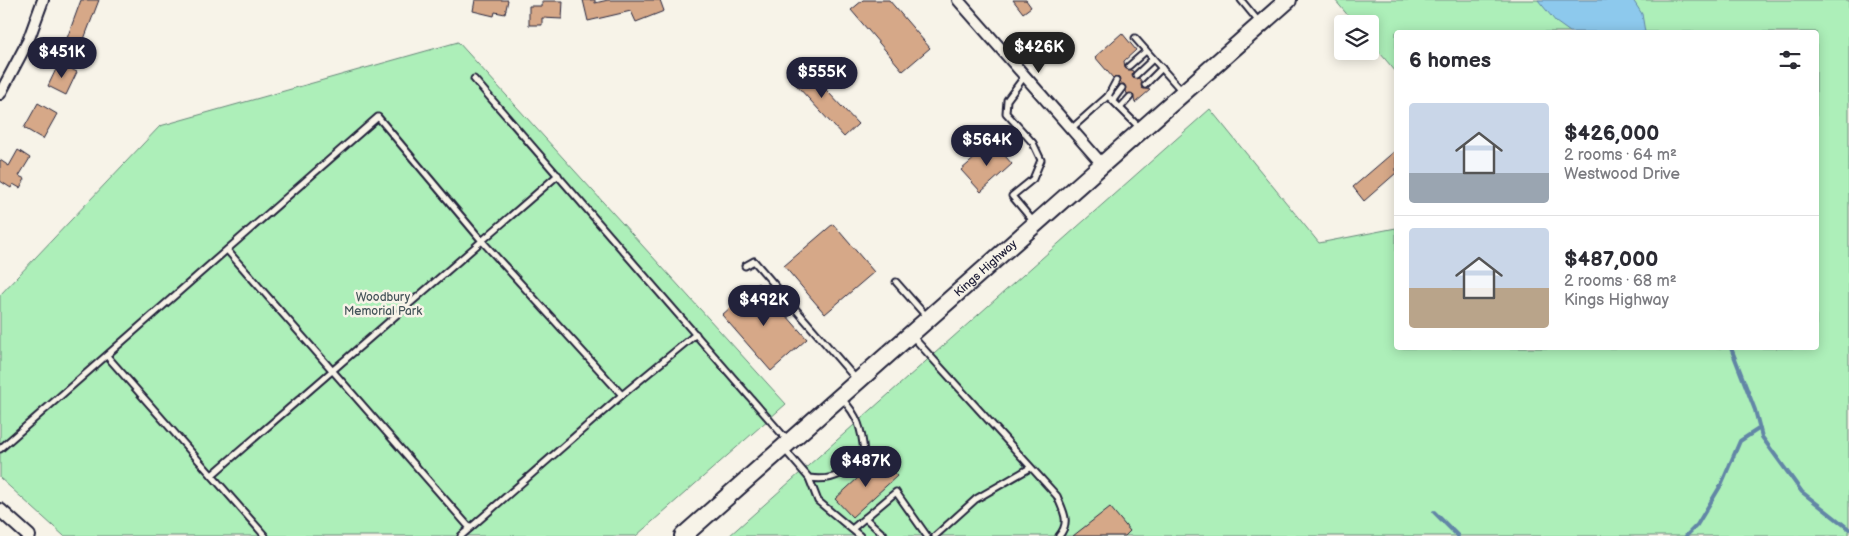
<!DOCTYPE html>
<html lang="en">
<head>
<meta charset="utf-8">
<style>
  body { margin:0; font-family:"Balsamiq Sans",sans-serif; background:#f2f2f3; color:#2b2b33; height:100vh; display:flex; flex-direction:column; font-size:19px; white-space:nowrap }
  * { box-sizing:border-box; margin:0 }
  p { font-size:16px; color:#7c7c81 }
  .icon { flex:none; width:28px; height:28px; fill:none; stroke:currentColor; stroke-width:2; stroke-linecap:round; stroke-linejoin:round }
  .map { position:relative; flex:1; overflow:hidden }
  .sheet { position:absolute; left:1394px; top:30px; width:425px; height:320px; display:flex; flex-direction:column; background:#fff; border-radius:5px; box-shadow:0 2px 12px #0003 }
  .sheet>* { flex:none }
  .tools { position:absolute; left:1334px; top:15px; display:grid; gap:10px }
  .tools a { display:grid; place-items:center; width:45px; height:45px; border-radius:5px; background:#fff; box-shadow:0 2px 12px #0003; font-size:25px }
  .price { position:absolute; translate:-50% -42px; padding:0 11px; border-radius:18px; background:#22223b; color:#fff; font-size:16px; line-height:32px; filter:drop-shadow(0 1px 2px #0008) }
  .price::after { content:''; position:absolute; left:50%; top:30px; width:15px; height:11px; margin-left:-8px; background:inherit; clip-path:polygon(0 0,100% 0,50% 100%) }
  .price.active { background:#222; color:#fff }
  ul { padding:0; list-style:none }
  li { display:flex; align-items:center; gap:15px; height:125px; padding:0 15px }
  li+li { border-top:1px solid #e1e1e2 }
  li span { display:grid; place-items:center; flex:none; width:140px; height:100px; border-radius:5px; color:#555 }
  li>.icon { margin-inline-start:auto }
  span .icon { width:60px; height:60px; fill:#fffc; stroke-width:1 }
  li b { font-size:21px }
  h2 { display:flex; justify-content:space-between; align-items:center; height:60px; padding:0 15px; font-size:21px }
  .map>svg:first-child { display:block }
</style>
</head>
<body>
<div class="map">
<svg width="1849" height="536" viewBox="0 0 1849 536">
  <rect width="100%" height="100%" fill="#f7f3e8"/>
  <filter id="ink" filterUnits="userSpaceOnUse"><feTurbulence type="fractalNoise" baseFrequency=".02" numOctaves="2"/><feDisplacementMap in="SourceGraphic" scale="10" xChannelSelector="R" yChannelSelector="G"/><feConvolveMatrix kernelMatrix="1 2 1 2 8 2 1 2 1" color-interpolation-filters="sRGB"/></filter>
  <g filter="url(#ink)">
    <g fill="#adefb9" stroke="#68887a">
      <path d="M 1335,0 L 1849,0 L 1849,536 L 729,536 L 1210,109 L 1319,243 L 1396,228 L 1396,348 L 1816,348 L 1816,32 L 1396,32 L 1396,72 L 1370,41 L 1370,24 L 1355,24 Z"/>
      <path d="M 458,42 L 786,404 L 636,536 L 64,536 L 0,478 L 0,295 L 160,126 Z"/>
    </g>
    <path fill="#8dc9ed" stroke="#6286a6" d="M 1538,0 L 1633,0 L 1642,14 L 1645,32 L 1570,32 L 1556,22 Z"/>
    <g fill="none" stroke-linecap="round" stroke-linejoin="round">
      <g stroke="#6286a6" stroke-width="4">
        <path d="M 1731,348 L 1755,410 L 1762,437 L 1802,492 L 1849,529"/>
        <path d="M 1434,512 L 1458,536"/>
        <path d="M 1686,536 L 1697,525 L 1721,485 L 1740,441 L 1760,428"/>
      </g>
    </g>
    <g fill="#d6a888" stroke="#22223b">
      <path d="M 81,0 L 99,0 L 81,47 L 66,41 Z"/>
      <path d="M 475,0 L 508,0 L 505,14 L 495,12 L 494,16 L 473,11 Z"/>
      <path d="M 583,0 L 595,0 L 595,3 L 608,0 L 660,0 L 664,11 L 636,22 L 631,11 L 588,21 Z"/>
      <path d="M 863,0 L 889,0 L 930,48 L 903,71 L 851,10 Z"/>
      <path d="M 1013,0 L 1026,0 L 1031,7 L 1023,13 Z"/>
      <path d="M 542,1 L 563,1 L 562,19 L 542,18 L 542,25 L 529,25 L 529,6 L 542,6 Z"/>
      <path d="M 1122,33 L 1136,50 L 1124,61 L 1125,68 L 1133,71 L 1133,78 L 1139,78 L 1142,82 L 1142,88 L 1150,90 L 1135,103 L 1133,94 L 1127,94 L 1124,84 L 1119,85 L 1119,78 L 1113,78 L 1095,57 Z"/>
      <path d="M 799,61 L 858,124 L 844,137 L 786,74 Z"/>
      <path d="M 59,63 L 77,72 L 66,95 L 48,86 Z"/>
      <path d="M 38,103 L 57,114 L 43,139 L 24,128 Z"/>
      <path d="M 993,142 L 1012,164 L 981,192 L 961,170 Z"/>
      <path d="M 18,150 L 30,158 L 19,176 L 25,179 L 20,188 L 13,184 L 11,188 L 0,181 L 0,160 L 9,166 Z"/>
      <path d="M 1396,150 L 1396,173 L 1364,201 L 1353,187 Z"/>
      <path d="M 833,224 L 874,272 L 825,314 L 784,266 Z"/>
      <path d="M 758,283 L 807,339 L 771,371 L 722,315 Z"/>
      <path d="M 880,458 L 897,476 L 852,517 L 835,499 Z"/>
      <path d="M 1110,507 L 1130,531 L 1125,536 L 1073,536 Z"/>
    </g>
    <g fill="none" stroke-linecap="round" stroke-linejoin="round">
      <defs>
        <g id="service">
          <path d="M 1241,0 L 1259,22"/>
          <path d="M 1135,38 L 1181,90"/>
          <path d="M 1129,66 L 1146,51"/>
          <path d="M 1136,75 L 1153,59"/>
          <path d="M 1024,77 L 1007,100 L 1006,113 L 1033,143 L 1041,160 L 1033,179 L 1012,196 L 1033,221"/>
          <path d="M 474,79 L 787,440"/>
          <path d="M 1145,85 L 1162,68"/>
          <path d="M 1108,96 L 1116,81"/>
          <path d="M 1113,100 L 1122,88"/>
          <path d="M 1120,108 L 1130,97"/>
          <path d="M 1071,129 L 1108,96 L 1141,129"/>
          <path d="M 227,250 L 470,528"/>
          <path d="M 745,266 L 754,261 L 856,379"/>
          <path d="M 896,282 L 927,317"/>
          <path d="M 913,337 L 1057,496 C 1063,511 1071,522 1059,536"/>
          <path d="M 107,356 L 265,536"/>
          <path d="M 0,449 L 378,117 L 482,241 L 622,395"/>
          <path d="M 785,450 L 809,478 C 836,482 846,472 864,453 C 862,430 858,415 841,398"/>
          <path d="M 212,475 L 558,175"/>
          <path d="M 809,478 L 818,501 L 860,536"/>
          <path d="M 865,518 L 885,536"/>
          <path d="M 852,529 L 896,492 L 927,536"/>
          <path d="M 461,536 L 622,395 L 696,334"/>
          <path d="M 935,536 L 976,499 L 1030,468"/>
        </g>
        <g id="minor">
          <path d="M 958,0 L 1102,164"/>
          <path d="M 0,94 L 28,41 L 43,0"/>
        </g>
        <path id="tertiary" d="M 0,510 L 29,536"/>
        <g id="primary">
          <path id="s1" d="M 683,536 L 1288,0"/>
        </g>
      </defs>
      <use href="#service" stroke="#22223b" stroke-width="9"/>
      <use href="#minor" stroke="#22223b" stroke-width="14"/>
      <use href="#tertiary" stroke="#22223b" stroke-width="16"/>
      <use href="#primary" stroke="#22223b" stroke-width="20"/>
      <use href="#service" stroke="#f7f3e8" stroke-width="5"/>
      <use href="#minor" stroke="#f7f3e8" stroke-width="10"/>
      <use href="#tertiary" stroke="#f7f3e8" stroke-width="12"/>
      <use href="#primary" stroke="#f7f3e8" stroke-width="16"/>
    </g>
  </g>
  <g text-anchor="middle" stroke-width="5" stroke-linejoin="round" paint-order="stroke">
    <g font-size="12" fill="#22223b" stroke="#f7f3e8">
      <text dy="4" stroke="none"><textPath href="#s1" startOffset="404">Kings Highway</textPath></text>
    </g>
    <g font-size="12" fill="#45555a" stroke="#f7f3e8">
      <text x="383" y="301">Woodbury<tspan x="383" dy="14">Memorial Park</tspan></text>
    </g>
  </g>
</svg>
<div class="tools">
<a><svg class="icon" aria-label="layers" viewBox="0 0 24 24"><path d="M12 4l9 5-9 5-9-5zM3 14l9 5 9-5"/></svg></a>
</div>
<b class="price active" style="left:1039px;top:74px">$426K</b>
<b class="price" style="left:62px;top:79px">$451K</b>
<b class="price" style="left:822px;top:99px">$555K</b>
<b class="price" style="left:987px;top:167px">$564K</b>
<b class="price" style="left:764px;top:327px">$492K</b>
<b class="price" style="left:866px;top:488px">$487K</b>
<section class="sheet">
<h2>6 homes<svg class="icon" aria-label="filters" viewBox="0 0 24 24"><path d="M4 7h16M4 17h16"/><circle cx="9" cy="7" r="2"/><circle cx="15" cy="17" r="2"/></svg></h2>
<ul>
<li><span style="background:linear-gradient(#c9d6e8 70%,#9aa5b1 0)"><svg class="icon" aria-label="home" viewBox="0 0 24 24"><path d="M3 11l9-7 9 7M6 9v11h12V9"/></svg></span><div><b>$426,000</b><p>2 rooms · 64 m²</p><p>Westwood Drive</p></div></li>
<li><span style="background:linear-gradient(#c9d6e8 60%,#b9a48a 0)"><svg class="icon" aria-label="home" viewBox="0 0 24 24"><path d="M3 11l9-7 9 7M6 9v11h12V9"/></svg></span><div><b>$487,000</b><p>2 rooms · 68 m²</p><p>Kings Highway</p></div></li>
</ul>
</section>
</div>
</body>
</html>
